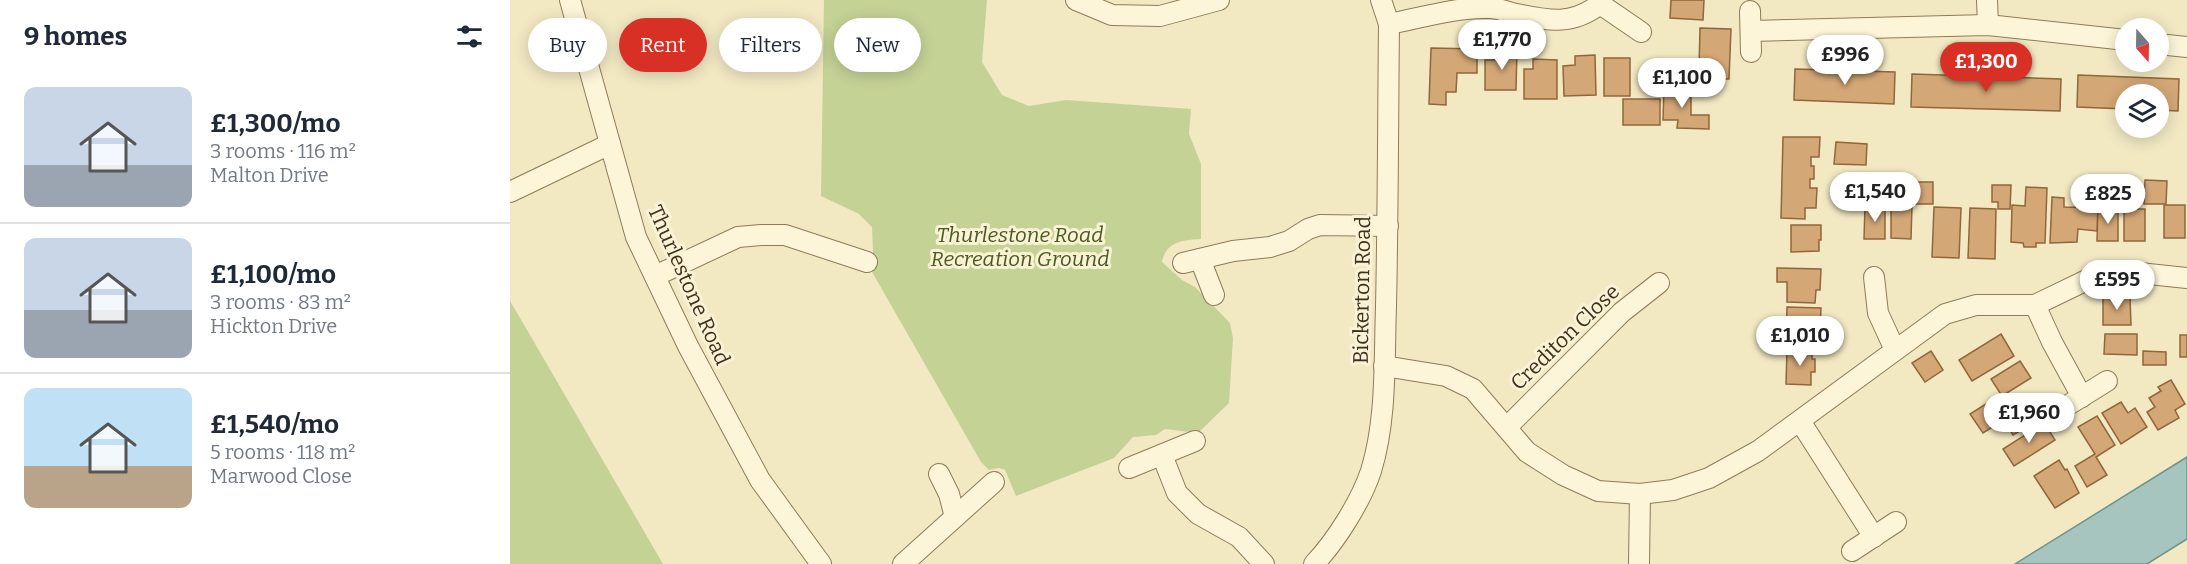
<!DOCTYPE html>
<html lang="en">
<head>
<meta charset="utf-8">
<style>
  body { margin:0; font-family:Bitter,serif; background:#f6f6f7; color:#1f2937; height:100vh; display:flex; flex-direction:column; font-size:22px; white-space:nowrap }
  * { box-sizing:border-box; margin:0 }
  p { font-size:20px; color:#747a83 }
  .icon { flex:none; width:33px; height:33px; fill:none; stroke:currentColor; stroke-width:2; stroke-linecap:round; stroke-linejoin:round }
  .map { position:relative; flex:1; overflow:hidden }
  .details { display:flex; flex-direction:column; background:#fff; width:510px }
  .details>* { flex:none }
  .banner { position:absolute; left:18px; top:18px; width:570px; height:54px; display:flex; gap:12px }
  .needle { width:39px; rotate:160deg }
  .tools { position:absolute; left:1605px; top:18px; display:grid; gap:12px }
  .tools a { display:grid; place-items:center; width:54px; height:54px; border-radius:50%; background:#fff; box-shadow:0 3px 15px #0003; font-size:30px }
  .price { position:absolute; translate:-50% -51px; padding:0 14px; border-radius:21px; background:#fff; color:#222; font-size:20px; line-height:39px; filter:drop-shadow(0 2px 3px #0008) }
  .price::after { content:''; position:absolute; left:50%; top:36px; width:18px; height:14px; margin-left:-9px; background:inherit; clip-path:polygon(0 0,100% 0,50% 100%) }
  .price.selected { background:#d93025; color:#fff }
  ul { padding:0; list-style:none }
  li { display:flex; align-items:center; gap:18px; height:150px; padding:0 24px }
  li+li { border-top:2px solid #e0e1e3 }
  li span { display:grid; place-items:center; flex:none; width:168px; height:120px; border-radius:12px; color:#555 }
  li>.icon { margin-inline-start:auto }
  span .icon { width:72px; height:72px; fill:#fffc; stroke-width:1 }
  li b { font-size:26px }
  h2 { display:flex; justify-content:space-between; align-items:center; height:72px; padding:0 24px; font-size:26px }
  .tag { padding:0 21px; border-radius:27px; background:#fff; box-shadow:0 3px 15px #0003; font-size:21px; line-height:54px }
  .tag.selected { background:#d93025; color:#fff }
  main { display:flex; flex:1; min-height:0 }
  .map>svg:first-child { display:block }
</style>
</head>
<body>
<main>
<section class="details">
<h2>9 homes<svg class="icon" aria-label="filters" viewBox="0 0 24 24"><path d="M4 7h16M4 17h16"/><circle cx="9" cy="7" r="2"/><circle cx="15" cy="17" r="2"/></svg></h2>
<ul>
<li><span style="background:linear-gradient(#c9d6e8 65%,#9aa5b1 0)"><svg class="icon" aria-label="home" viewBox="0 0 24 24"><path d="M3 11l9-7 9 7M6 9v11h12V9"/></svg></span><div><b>£1,300/mo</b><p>3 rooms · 116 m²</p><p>Malton Drive</p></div></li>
<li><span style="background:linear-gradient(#c9d6e8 60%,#9aa5b1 0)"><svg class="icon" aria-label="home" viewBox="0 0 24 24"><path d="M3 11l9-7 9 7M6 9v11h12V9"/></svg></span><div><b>£1,100/mo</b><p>3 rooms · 83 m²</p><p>Hickton Drive</p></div></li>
<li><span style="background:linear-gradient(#bfe0f5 65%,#b9a48a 0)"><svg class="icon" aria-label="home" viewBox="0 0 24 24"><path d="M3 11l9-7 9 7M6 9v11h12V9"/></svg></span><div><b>£1,540/mo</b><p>5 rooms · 118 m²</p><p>Marwood Close</p></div></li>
</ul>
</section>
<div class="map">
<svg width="1677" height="564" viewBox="0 0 1677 564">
  <rect width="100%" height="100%" fill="#f2e9c3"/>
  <g fill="#c5d296">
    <path d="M 314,0 L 477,0 L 472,62 L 492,95 L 519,106 L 556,100 L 681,109 L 679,134 L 691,164 L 691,239 C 674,240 656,241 652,262 L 672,280 L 685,287 L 720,323 L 723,338 L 719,403 L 688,433 L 655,429 L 646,435 L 623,437 L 604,458 L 506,496 L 495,470 L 489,468 L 479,470 L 471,462 L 358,265 L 363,253 L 362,227 L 349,214 L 311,196 Z"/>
    <path d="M 0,301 L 20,335 L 153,564 L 0,564 Z"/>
  </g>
  <path fill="#a6c5bf" stroke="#6b958f" stroke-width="1.5" d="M 1677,457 L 1677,539 L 1637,564 L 1505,564 Z"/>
  <g fill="#d4a776" stroke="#91663b" stroke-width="1.5">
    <path d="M 1161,0 L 1194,0 L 1193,20 L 1160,18 Z"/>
    <path d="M 1190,28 L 1221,29 L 1219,79 L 1204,79 L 1205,69 L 1189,68 Z"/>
    <path d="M 921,48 L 967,49 L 967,73 L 947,73 L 946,92 L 936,92 L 936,105 L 919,104 Z"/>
    <path d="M 984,49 L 1007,50 L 1006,90 L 975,90 L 975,60 L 984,60 Z"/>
    <path d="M 1085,55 L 1086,95 L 1054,96 L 1053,66 L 1065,65 L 1065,56 Z"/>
    <rect x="1094" y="58" width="26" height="38"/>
    <path d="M 1023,59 L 1047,60 L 1047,99 L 1014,99 L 1014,69 L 1023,69 Z"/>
    <path d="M 1285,69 L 1385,72 L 1384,104 L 1284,100 Z"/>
    <path d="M 1402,74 L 1551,79 L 1550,111 L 1401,107 Z"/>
    <path d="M 1568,75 L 1669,79 L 1668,111 L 1648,110 L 1648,94 L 1616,94 L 1616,109 L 1567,107 Z"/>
    <path d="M 1154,87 L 1181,88 L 1181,115 L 1199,115 L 1199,129 L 1167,128 L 1168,120 L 1153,120 Z"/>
    <rect x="1113" y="99" width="37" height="26"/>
    <path d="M 1273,137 L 1310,137 L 1309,157 L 1301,157 L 1301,166 L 1304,166 L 1304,179 L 1300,179 L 1300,188 L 1307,188 L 1306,208 L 1295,208 L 1295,219 L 1271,218 Z"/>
    <path d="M 1326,142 L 1357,144 L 1356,165 L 1324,164 Z"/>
    <path d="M 1635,180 L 1657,181 L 1656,204 L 1634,204 Z"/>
    <path d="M 1403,182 L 1423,182 L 1423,204 L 1402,204 Z"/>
    <path d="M 1482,185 L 1501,185 L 1500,209 L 1488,209 L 1488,202 L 1482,202 Z"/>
    <path d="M 1516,187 L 1537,188 L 1535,243 L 1526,243 L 1526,247 L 1514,247 L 1513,243 L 1501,242 L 1502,205 L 1515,206 Z"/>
    <path d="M 1542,197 L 1554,198 L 1554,207 L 1588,208 L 1587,231 L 1568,229 L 1567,242 L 1540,243 Z"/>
    <rect x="1654" y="205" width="21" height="33"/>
    <path d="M 1355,206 L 1375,207 L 1375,239 L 1354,239 Z"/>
    <path d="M 1381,206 L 1402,206 L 1401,239 L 1381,238 Z"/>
    <path d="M 1424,207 L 1451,208 L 1449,258 L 1422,257 Z"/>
    <path d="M 1460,208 L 1486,209 L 1485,259 L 1458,258 Z"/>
    <path d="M 1588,208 L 1608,209 L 1608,241 L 1587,241 Z"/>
    <rect x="1614" y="209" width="21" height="32"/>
    <path d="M 1281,225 L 1311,225 L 1311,240 L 1309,240 L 1309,251 L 1281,252 Z"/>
    <path d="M 1267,268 L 1311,269 L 1310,290 L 1306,290 L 1305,303 L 1277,302 L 1277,282 L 1267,282 Z"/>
    <path d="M 1593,297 L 1620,297 L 1621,325 L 1593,325 Z"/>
    <path d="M 1277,307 L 1311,308 L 1310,331 L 1304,331 L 1304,343 L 1276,342 Z"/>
    <path d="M 1491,334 L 1504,356 L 1462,381 L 1449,360 Z"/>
    <path d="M 1595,334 L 1627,334 L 1627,355 L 1594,354 Z"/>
    <rect x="1670" y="335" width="7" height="22"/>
    <path d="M 1277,349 L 1302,350 L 1302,359 L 1305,359 L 1305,372 L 1301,372 L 1301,385 L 1276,384 Z"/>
    <path d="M 1421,351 L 1433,370 L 1415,382 L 1402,363 Z"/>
    <path d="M 1633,351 L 1656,352 L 1656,365 L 1633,365 Z"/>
    <path d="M 1510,361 L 1521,378 L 1492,396 L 1481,379 Z"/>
    <path d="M 1661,380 L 1675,404 L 1665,410 L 1669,418 L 1648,430 L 1637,412 L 1645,407 L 1639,398 L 1651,391 L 1648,387 Z"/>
    <path d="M 1520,401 L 1530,419 L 1503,435 L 1492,418 Z"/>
    <path d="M 1479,402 L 1492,421 L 1473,433 L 1460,414 Z"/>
    <path d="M 1611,402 L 1618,413 L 1625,408 L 1637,427 L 1611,444 L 1592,413 Z"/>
    <path d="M 1587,416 L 1605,445 L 1586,457 L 1597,475 L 1577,487 L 1565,466 L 1585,454 L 1568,427 Z"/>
    <path d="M 1534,423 L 1545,440 L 1504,466 L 1493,449 Z"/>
    <path d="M 1549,460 L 1555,470 L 1557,469 L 1569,493 L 1545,508 L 1524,476 Z"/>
  </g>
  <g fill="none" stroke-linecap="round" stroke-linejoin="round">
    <defs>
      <g id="minor">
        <path d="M 60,0 L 126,237 L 178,346 L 250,480 L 311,564"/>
        <path d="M 566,0 L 602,15 L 650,16 L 709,0"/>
        <path d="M 1477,0 L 1478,25"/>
        <path d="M 1240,11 L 1241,52"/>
        <path d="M 879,24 C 911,18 946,7 979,8 C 987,8 995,11 1002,13 C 1037,20 1060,27 1090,4 L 1131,32"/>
        <path d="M 1241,31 L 1478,25 L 1616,40"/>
        <path d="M 1648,44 L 1677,47"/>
        <path d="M 0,192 L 100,144"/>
        <path d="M 690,259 L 704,295"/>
        <path d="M 673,263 L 723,251 L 760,247 L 779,241 L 798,229 L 810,225 L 878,226"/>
        <path d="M 145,276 L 228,237 L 251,235 L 275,235 L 357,262"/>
        <path d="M 1364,277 L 1368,313 L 1385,350"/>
        <path d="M 1525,305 L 1542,342 L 1572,397"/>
        <path d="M 874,366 L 936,376 L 963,389 L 1017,452 L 1053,475 L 1088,491 L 1130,494 L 1163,490 L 1199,478 L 1248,451 L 1435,314 L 1466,305 L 1525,305 L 1581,278 L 1620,272 L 1677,278"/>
        <path d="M 1552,409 L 1597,381"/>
        <path d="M 1290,421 L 1364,537"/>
        <path d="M 997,427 L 1112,312 L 1149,283"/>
        <path d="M 652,455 L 667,493 L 688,514 L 729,537 L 754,564"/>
        <path d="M 619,468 L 685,441"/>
        <path d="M 429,474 L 439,494 L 445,517"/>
        <path d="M 1342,551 L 1386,522"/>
        <path d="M 393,564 L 484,482"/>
        <path d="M 804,564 C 826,541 851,501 861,471 C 877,419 874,361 876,307 C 878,213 878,118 879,24 L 871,0"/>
        <path d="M 1129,564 L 1130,494"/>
      </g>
    </defs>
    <use href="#minor" stroke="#8f7b58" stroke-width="22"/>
    <use href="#minor" stroke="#fcf5d8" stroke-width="20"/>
  </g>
  <g text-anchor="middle" stroke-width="6" stroke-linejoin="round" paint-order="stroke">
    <g font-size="21" font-style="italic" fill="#475c22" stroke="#f9f2d4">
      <text x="510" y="242">Thurlestone Road<tspan x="510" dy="24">Recreation Ground</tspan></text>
    </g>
    <g font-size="21" fill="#3e301d" stroke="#f9f2d4">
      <text transform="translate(179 285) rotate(66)" y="7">Thurlestone Road</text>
      <text transform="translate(852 290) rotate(-89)" y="7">Bickerton Road</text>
      <text transform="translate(1055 337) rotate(-44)" y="7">Crediton Close</text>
    </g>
  </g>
</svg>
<div class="tools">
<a><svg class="needle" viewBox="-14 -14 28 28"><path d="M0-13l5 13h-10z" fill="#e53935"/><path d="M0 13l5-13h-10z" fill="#747a83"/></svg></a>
<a><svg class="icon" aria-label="layers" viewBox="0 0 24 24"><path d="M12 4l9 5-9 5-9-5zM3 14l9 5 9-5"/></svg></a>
</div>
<b class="price" style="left:992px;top:71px">£1,770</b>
<b class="price" style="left:1335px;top:86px">£996</b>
<b class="price selected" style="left:1476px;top:93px">£1,300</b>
<b class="price" style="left:1172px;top:109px">£1,100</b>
<b class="price" style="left:1365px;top:223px">£1,540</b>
<b class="price" style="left:1598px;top:225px">£825</b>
<b class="price" style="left:1607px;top:311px">£595</b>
<b class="price" style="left:1290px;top:367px">£1,010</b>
<b class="price" style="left:1519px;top:444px">£1,960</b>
<div class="banner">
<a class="tag">Buy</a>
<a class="tag selected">Rent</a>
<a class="tag">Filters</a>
<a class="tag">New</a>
</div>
</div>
</main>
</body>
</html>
